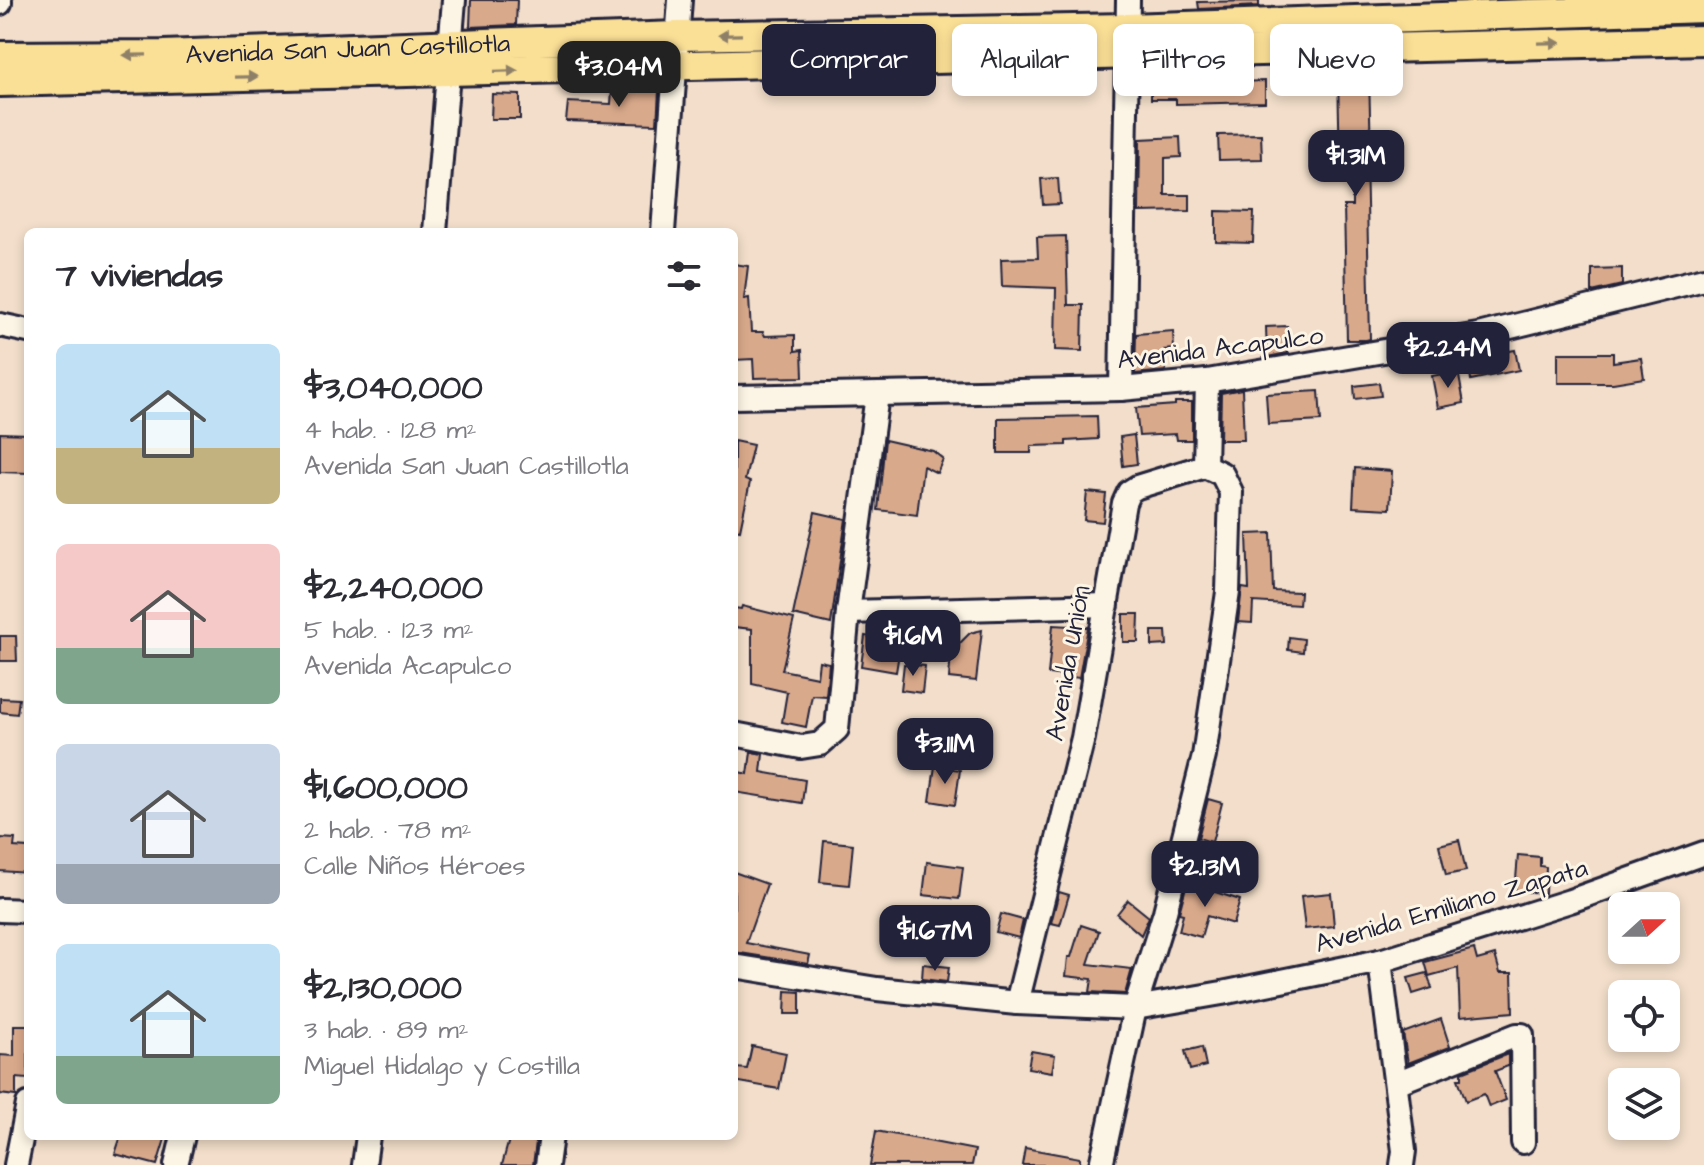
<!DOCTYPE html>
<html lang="es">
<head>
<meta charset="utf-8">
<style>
  body { margin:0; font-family:"Architects Daughter",sans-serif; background:#f7f7f7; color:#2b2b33; height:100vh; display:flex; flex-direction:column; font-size:30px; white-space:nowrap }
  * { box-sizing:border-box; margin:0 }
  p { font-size:26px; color:#7c7c81 }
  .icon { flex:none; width:44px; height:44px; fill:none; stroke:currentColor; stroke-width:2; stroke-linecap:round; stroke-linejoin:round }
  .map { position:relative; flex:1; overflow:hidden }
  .sheet { position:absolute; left:24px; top:228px; width:714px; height:912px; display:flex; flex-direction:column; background:#fff; border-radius:12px; box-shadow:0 4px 12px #0003 }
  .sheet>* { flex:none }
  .guide { position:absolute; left:762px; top:24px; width:760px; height:72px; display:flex; gap:16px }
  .needle { width:52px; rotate:69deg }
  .buttons { position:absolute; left:1608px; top:892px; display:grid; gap:16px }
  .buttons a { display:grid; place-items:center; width:72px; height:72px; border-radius:12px; background:#fff; box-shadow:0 4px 12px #0003; font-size:40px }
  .price { position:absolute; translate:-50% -68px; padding:0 18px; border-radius:16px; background:#22223b; color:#fff; font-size:26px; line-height:52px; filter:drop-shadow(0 2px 4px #0008) }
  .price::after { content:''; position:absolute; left:50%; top:48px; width:24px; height:18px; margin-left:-12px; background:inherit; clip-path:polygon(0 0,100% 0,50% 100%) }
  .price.on { background:#222; color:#fff }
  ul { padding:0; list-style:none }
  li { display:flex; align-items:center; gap:24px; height:200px; padding:0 32px }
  li span { display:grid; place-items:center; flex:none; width:224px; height:160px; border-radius:12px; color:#555 }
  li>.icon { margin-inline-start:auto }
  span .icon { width:96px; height:96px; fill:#fffc; stroke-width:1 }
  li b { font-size:34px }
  h2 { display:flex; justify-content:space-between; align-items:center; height:96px; padding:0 32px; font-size:34px }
  .tag { padding:0 28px; border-radius:12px; background:#fff; box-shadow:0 4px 12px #0003; font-size:28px; line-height:72px }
  .tag.on { background:#22223b; color:#fff }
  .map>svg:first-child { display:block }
</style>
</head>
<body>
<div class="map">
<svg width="1704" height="1165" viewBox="0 0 1704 1165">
  <rect width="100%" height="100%" fill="#f2deca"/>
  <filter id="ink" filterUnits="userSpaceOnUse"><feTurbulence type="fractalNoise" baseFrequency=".0125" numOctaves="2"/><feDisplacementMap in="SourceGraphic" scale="16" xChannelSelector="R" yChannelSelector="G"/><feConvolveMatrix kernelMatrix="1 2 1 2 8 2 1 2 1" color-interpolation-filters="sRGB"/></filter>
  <g filter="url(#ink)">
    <g fill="#d9a98b" stroke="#22223b" stroke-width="2">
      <path d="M 471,0 L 517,0 L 516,25 L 470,27 Z"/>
      <path d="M 1259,1 L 1259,6 L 1199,9 L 1198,2 Z"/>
      <path d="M 1338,74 L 1369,74 L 1371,157 L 1366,157 L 1370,339 L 1366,340 L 1347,340 L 1344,206 L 1352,206 L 1352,168 L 1340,168 Z"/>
      <path d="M 1151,79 L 1205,79 L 1205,83 L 1265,81 L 1265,102 L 1176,104 L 1176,99 L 1151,99 Z"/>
      <path d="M 612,89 L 659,91 L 657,124 L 566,121 L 568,102 L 611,104 Z"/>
      <path d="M 492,94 L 520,95 L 520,119 L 491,119 Z"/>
      <path d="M 1261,134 L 1262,159 L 1219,160 L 1218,135 Z"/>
      <path d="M 1180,137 L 1181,157 L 1165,158 L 1165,195 L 1190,195 L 1190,211 L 1139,212 L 1140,139 Z"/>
      <path d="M 1058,178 L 1060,204 L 1043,205 L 1041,179 Z"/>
      <path d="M 1216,211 L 1254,212 L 1253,243 L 1216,242 Z"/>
      <path d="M 1066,236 L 1068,305 L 1083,305 L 1082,351 L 1055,350 L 1056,288 L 1002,286 L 1001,259 L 1038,258 L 1037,237 Z"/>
      <path d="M 734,264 L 748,266 L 744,299 L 749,298 L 751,332 L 763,332 L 765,336 L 795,335 L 795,351 L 802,350 L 803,377 L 754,378 L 753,359 L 734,360 Z"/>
      <path d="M 1622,268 L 1622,285 L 1592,292 L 1592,269 Z"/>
      <path d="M 1287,326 L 1288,353 L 1267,357 L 1266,327 Z"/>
      <path d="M 1173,331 L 1174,349 L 1164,350 L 1166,371 L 1135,374 L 1136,334 Z"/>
      <path d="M 1515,350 L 1519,370 L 1471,380 L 1469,367 L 1479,365 L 1477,357 Z"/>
      <path d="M 1558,353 L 1613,353 L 1613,362 L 1641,358 L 1644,378 L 1613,383 L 1558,383 Z"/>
      <path d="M 1458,371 L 1464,403 L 1438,408 L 1432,376 Z"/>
      <path d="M 1379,383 L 1381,396 L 1355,399 L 1354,386 Z"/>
      <path d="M 1242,389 L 1244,440 L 1220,440 L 1221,393 Z"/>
      <path d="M 1319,391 L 1321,421 L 1268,424 L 1266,394 Z"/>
      <path d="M 1175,402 L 1192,402 L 1192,440 L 1177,440 L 1176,434 L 1139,436 L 1136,408 L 1175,405 Z"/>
      <path d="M 1097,416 L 1098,439 L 1066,441 L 1066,445 L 1031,446 L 1031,453 L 998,453 L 998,418 Z"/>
      <path d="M 0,433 L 28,434 L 28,473 L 0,472 Z"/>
      <path d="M 1134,435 L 1137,464 L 1123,466 L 1120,437 Z"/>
      <path d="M 885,440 L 933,451 L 943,459 L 937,473 L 923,466 L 917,515 L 878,510 Z"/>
      <path d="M 734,441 L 753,445 L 745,480 L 750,482 L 740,530 L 734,529 Z"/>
      <path d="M 1355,468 L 1392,471 L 1390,509 L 1353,507 Z"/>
      <path d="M 1087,492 L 1106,494 L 1103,522 L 1084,520 Z"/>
      <path d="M 815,512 L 846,519 L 831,624 L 793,615 Z"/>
      <path d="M 1271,533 L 1273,591 L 1300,592 L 1299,605 L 1253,602 L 1252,623 L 1238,622 L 1242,588 L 1249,589 L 1247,534 Z"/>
      <path d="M 742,606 L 794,619 L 782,670 L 817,677 L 819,661 L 829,663 L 826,696 L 812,695 L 806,727 L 782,722 L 787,692 L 752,684 L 752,629 L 734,627 L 734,608 L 741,609 Z"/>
      <path d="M 1123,614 L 1139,614 L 1138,642 L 1123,642 Z"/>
      <path d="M 1053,625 L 1088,627 L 1079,678 L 1048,674 Z"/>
      <path d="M 982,630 L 976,681 L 949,678 L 951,652 L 970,633 Z"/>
      <path d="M 1152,631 L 1166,631 L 1167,645 L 1152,646 Z"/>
      <path d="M 0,636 L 16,636 L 17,661 L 0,661 Z"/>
      <path d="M 865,636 L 901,641 L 896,672 L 861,666 Z"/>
      <path d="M 1289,637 L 1304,639 L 1303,652 L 1288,650 Z"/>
      <path d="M 904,664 L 925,666 L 922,693 L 901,690 Z"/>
      <path d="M 0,698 L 19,699 L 17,714 L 0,712 Z"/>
      <path d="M 751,752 L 763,754 L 761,772 L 805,780 L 802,803 L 734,792 L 734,771 L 748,774 Z"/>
      <path d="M 935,766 L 960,770 L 955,805 L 930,801 Z"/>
      <path d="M 1208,799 L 1222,803 L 1212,842 L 1198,838 Z"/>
      <path d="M 0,838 L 15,839 L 14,847 L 28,848 L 28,873 L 0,871 Z"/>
      <path d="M 1459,840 L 1466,871 L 1446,875 L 1439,845 Z"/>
      <path d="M 824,841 L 853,844 L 849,885 L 820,882 Z"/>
      <path d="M 1518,855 L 1540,857 L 1540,866 L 1546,867 L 1545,893 L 1515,891 Z"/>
      <path d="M 927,862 L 963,867 L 959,899 L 923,895 Z"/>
      <path d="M 734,872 L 767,884 L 746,943 L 810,955 L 808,964 L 734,952 Z"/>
      <path d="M 1187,883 L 1240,900 L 1233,924 L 1207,916 L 1201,937 L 1179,931 L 1183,914 L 1179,913 Z"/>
      <path d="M 1059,892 L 1069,895 L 1060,925 L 1051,923 Z"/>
      <path d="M 1331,893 L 1334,926 L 1305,929 L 1301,896 Z"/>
      <path d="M 1128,900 L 1149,917 L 1141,935 L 1117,914 Z"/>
      <path d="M 1001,914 L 1023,920 L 1019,938 L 996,932 Z"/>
      <path d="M 886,915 L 917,919 L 913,950 L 883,946 Z"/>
      <path d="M 1081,925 L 1099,931 L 1088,964 L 1132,969 L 1125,994 L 1090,992 L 1092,979 L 1066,976 L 1068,957 L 1071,957 Z"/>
      <path d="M 1474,949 L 1477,960 L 1495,955 L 1500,973 L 1512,973 L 1513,1012 L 1460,1017 L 1458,968 L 1429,976 L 1425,962 Z"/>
      <path d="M 923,964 L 949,967 L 947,982 L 922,979 Z"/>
      <path d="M 1427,973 L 1432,988 L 1413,994 L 1408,978 Z"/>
      <path d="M 786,991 L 800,992 L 800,1014 L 785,1014 Z"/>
      <path d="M 1441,1019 L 1450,1047 L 1408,1063 L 1403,1033 Z"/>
      <path d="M 14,1025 L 28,1025 L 28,1079 L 16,1078 L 16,1096 L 0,1094 L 0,1055 L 14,1056 Z"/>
      <path d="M 752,1046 L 786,1053 L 779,1089 L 734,1081 L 736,1068 L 747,1069 Z"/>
      <path d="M 1202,1047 L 1206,1066 L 1190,1070 L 1185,1051 Z"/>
      <path d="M 1031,1051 L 1055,1055 L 1052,1072 L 1028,1068 Z"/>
      <path d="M 1508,1054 L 1508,1066 L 1495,1071 L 1506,1100 L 1489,1107 L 1484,1094 L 1466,1101 L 1458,1079 L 1462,1079 L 1462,1072 Z"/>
      <path d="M 876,1131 L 975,1150 L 972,1165 L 870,1165 Z"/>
      <path d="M 121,1136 L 156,1136 L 165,1139 L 157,1165 L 115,1154 Z"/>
      <path d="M 510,1136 L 536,1142 L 533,1165 L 502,1165 Z"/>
      <path d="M 1025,1148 L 1080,1158 L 1080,1165 L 1022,1165 Z"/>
    </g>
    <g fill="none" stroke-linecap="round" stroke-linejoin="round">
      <defs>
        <g id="minor">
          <path d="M 0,3 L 0,0"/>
          <path d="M 435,232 L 454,0"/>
          <path d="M 663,232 L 680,0"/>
          <path d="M 0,325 L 28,331"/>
          <path d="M 1121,389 L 1128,0"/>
          <path d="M 734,397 L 1121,389 L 1207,381 L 1478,335 L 1704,279"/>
          <path d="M 1205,466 L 1207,381"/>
          <path d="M 848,612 L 1107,605"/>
          <path d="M 734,734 L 801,747 L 820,744 L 837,729 L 848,612 L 877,395"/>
          <path d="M 0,910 L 28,911"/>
          <path d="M 1380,961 L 1404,1151 L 1402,1165"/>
          <path d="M 734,966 L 877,989 L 1017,1003 L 1135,1008 L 1222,993 L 1380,961 L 1570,901 L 1704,853"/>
          <path d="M 1017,1003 L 1083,738 L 1124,503 L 1129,492 L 1137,487 L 1205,466"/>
          <path d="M 1396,1083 L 1517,1035 L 1522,1035 L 1523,1142"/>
          <path d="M 16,1165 L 28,1104"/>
          <path d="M 176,1165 L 183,1136"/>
          <path d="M 364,1165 L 368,1136"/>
          <path d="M 547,1165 L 551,1136"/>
          <path d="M 1101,1165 L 1135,1008 L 1165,912 L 1204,756 L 1228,592 L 1231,492 L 1222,474 L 1205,466"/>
        </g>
        <g id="major">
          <path id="s1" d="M 0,56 L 164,55 L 677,36 L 1127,28 L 1704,8"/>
          <path d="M 0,82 C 568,71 1136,51 1704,40"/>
        </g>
      </defs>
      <use href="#minor" stroke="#22223b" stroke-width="28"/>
      <use href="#major" stroke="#22223b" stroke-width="34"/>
      <use href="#minor" stroke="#fcf5e5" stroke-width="22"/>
      <use href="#major" stroke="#fadf96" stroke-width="28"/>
    </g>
    <defs><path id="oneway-solid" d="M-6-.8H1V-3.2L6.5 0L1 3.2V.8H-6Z" transform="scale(2)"/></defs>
    <g fill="#8e8068">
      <use href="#oneway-solid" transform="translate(730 35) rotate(179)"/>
      <use href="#oneway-solid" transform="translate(1549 43) rotate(-1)"/>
      <use href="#oneway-solid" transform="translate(135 55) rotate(179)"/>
      <use href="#oneway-solid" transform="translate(506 71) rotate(-2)"/>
      <use href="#oneway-solid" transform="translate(246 77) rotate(-1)"/>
    </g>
  </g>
  <g text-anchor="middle" stroke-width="6" stroke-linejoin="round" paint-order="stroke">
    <g font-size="26" fill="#22223b" stroke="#fcf5e5">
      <text dy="9" stroke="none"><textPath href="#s1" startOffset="348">Avenida San Juan Castillotla</textPath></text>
      <text transform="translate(1220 347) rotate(-7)" y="9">Avenida Acapulco</text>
      <text transform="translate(1067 663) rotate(-80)" y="9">Avenida Unión</text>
      <text transform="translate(1451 905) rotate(-16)" y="9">Avenida Emiliano Zapata</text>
    </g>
  </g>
</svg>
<div class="buttons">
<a><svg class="needle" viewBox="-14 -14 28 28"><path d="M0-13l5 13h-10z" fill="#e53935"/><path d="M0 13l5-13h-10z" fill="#7c7c81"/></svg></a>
<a><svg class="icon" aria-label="locate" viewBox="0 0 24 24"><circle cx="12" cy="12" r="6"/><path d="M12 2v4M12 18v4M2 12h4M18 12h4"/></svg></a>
<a><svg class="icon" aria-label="layers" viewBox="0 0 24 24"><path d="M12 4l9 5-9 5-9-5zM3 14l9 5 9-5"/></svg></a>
</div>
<b class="price on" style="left:619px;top:109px">$3.04M</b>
<b class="price" style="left:1356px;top:198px">$1.31M</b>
<b class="price" style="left:1448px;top:390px">$2.24M</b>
<b class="price" style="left:913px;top:678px">$1.6M</b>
<b class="price" style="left:945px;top:786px">$3.11M</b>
<b class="price" style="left:1205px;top:909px">$2.13M</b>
<b class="price" style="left:935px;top:973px">$1.67M</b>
<div class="guide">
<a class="tag on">Comprar</a>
<a class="tag">Alquilar</a>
<a class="tag">Filtros</a>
<a class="tag">Nuevo</a>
</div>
<section class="sheet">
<h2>7 viviendas<svg class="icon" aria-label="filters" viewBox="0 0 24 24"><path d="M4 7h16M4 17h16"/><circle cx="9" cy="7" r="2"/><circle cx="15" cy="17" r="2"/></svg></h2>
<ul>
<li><span style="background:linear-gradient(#bfe0f5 65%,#c2b280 0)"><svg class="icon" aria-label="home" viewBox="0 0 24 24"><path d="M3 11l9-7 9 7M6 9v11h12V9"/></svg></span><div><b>$3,040,000</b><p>4 hab. · 128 m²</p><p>Avenida San Juan Castillotla</p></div></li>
<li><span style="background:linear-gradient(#f6c9c9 65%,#7fa58c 0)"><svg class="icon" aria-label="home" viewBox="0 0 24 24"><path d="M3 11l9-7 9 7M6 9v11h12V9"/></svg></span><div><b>$2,240,000</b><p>5 hab. · 123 m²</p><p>Avenida Acapulco</p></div></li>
<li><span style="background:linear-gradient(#c9d6e8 75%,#9aa5b1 0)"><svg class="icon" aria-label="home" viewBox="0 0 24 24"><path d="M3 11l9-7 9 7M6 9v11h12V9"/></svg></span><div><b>$1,600,000</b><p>2 hab. · 78 m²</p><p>Calle Niños Héroes</p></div></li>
<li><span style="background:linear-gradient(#bfe0f5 70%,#7fa58c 0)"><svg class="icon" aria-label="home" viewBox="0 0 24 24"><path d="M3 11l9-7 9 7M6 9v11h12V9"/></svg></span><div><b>$2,130,000</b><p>3 hab. · 89 m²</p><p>Miguel Hidalgo y Costilla</p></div></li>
</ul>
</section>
</div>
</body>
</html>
